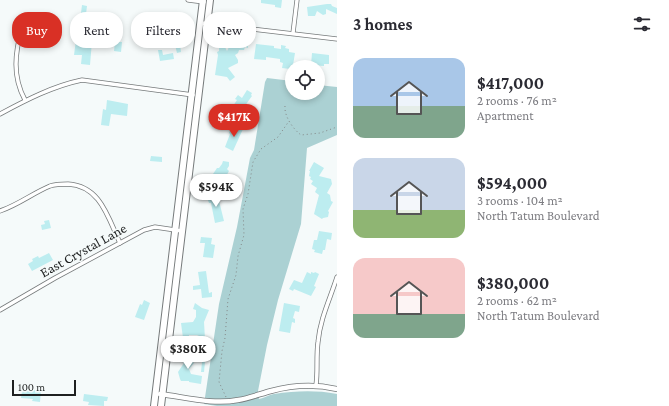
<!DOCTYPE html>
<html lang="en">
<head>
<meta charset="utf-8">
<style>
  body { margin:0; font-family:"Crimson Pro",serif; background:#f7f7f7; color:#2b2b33; height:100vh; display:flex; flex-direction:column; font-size:15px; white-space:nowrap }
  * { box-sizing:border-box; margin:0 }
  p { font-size:13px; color:#7c7c81 }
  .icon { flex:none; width:22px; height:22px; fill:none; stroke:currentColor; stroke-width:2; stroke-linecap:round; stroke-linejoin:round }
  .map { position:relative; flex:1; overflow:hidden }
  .panel { display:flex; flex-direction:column; background:#fff; width:332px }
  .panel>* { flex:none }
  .hud { position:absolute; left:12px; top:12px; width:265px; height:36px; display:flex; gap:8px }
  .controls { position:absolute; left:285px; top:60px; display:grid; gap:8px }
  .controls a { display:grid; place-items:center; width:40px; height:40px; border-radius:50%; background:#fff; box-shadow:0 2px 6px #0003; font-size:20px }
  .scale { position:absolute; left:12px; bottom:10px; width:64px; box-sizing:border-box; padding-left:4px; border:2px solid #1e2020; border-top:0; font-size:11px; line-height:14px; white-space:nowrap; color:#1e2020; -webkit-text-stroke:3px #f5fafa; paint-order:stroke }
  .price { position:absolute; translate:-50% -34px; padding:0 9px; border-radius:14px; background:#fff; color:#222; font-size:13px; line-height:26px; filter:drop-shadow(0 1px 2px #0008) }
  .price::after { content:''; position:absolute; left:50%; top:24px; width:12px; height:9px; margin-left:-6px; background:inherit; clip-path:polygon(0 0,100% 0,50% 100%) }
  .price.current { background:#d93025; color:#fff }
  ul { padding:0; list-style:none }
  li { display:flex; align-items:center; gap:12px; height:100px; padding:0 16px }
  li span { display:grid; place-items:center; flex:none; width:112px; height:80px; border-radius:12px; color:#555 }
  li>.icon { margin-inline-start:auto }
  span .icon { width:48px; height:48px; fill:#fffc; stroke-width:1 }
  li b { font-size:17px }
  h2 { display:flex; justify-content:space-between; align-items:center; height:48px; padding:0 16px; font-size:17px }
  .pill { padding:0 14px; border-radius:16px; background:#fff; box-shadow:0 2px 6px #0003; font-size:14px; line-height:36px }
  .pill.current { background:#d93025; color:#fff }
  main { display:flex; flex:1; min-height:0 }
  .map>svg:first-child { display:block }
</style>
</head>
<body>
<main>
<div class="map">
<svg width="337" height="406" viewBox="0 0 337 406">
  <rect width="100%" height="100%" fill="#f5fafa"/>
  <path fill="#abd1d3" d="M 267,78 L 292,81 L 292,93 L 318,93 L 318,85 L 337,87 L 337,135 L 307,148 L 301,224 L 278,300 L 267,345 L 258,391 L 259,399 C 264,398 269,395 274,394 C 296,391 315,390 337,394 L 337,406 L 217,406 L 204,404 L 219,304 L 237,227 L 250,158 L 254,150 L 265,82 Z"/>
  <g fill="#bdedf0">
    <path d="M 261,0 L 282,0 L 281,8 L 275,7 L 275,5 L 261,3 Z"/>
    <path d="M 327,4 L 331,4 L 332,6 L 337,8 L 337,14 L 326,9 L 326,14 L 323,15 L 317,11 L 315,16 L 308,16 L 307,7 Z"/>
    <path d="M 82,5 L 87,6 L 86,14 L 81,13 Z"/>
    <path d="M 76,40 L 92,41 L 90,65 L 81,64 L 82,55 L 74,55 Z"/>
    <path d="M 242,40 L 248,44 L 248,48 L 245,47 L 244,50 L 239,50 L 238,53 L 235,55 L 238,60 L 238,63 L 228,68 L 235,77 L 230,81 L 227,77 L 215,75 L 218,55 L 217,52 L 219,51 L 219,48 L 225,47 L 227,51 L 230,45 L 237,42 L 240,43 Z"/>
    <path d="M 115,42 L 122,42 L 121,52 L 114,51 Z"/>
    <path d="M 180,44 L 181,52 L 177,53 L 175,45 Z"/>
    <path d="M 256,44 L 274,46 L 274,48 L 281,49 L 281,45 L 286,46 L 285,48 L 289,49 L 289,52 L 295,53 L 293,65 L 291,65 L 290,69 L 282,68 L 283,63 L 280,62 L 280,59 L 266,57 L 266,60 L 254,59 Z"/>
    <path d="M 158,50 L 162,50 L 163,55 L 173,53 L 174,59 L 160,61 Z"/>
    <path d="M 312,53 L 329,55 L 329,64 L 324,64 L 324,66 L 311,65 Z"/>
    <path d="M 247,90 L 252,93 L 251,95 L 252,96 L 239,114 L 231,109 L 237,100 L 235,99 L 238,95 L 242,98 Z"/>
    <path d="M 107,100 L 128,104 L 127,116 L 111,114 L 109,126 L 101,125 L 103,109 L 106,110 Z"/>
    <path d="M 235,125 L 243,129 L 233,151 L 225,147 L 230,134 L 229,133 L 231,128 L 233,129 Z"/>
    <path d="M 151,156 L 162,157 L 162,162 L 150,161 Z"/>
    <path d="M 223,161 L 229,162 L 229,166 L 227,169 L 229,171 L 224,180 L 220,179 L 212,182 L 209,176 L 213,174 L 217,168 L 219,168 L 222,164 Z"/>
    <path d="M 314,162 L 324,168 L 319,176 L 331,179 L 332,184 L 327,193 L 330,195 L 331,201 L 333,202 L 328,211 L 329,212 L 328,217 L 323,218 L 322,219 L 314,214 L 319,195 L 315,192 L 317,188 L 311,184 L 313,181 L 310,179 L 311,177 L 309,176 L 310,171 L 309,171 Z"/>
    <path d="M 212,194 L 213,198 L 218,197 L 224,221 L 215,223 L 211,203 L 209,203 L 206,195 Z"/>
    <path d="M 49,220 L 51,228 L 42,230 L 41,225 L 45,224 L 44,221 Z"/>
    <path d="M 319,231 L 332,233 L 331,240 L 327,239 L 325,250 L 323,250 L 322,254 L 314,252 L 315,250 L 312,249 L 314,240 L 317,240 Z"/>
    <path d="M 201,237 L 212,238 L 211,244 L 215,245 L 213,258 L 203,257 L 205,243 L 200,243 Z"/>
    <path d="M 49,253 L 53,260 L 32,271 L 28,264 L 33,261 L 32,259 L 38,256 L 39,258 Z"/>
    <path d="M 206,271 L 209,293 L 212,292 L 212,297 L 202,298 L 201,289 L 193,290 L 193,286 L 200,285 L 198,272 Z"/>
    <path d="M 307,272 L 311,274 L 311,272 L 314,273 L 315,272 L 319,274 L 314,286 L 316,287 L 311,296 L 294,289 L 293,291 L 289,289 L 294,280 L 302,283 Z"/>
    <path d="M 144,300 L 150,303 L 144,320 L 135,317 L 140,304 L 142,305 Z"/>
    <path d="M 195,303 L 202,308 L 209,310 L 204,322 L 205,339 L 197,335 L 189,335 L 189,339 L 185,339 L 183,338 L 181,323 L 193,322 L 196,317 L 196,310 L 193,309 Z"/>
    <path d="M 284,303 L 300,306 L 299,312 L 295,311 L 293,318 L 295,319 L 295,323 L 292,322 L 290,333 L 279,331 Z"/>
    <path d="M 183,345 L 188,346 L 187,357 L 194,363 L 189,369 L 191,374 L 202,376 L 201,384 L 189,382 L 189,381 L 181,381 L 180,379 L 178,372 L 184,363 L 181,361 L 186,354 L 182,353 Z"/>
    <path d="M 202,362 L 205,362 L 204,372 L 201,372 Z"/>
    <path d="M 28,385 L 34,385 L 33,390 L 41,391 L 40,402 L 32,401 L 33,399 L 21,398 L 22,391 L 27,392 Z"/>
    <path d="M 84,394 L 108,397 L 107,401 L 104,401 L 104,406 L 88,405 L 89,402 L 83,401 Z"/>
  </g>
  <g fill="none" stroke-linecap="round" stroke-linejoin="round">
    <defs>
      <g id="minor">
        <path d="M 188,0 L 204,2"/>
        <path d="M 201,23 L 337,39"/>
        <path d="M 22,27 C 15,53 12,76 25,100"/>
        <path d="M 293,33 L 297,0"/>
        <path d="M 0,114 C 26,100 53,86 82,80 L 193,95"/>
        <path d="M 0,211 C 18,205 33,193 50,186 C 56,184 62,184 68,184 C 101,186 108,218 120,243"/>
        <path d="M 0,310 L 55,278 L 144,230 L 155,227 L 182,231"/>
        <path d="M 316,385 C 318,371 316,357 318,342 C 320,319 330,299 337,277"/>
      </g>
      <path id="tertiary" d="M 160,394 C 185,397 213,405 238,400 C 250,398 260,394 271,391 C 293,385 315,384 337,389"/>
      <g id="primary">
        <path d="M 154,406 L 203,0"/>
        <path d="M 161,406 L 210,0"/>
      </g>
    </defs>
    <use href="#minor" stroke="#767a7b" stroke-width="5"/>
    <use href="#tertiary" stroke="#767a7b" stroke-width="6"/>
    <use href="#primary" stroke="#767a7b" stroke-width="8"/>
    <g stroke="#838787" stroke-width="1" stroke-dasharray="1 3" stroke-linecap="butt">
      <path d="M 285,106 C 284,116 293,129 301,135 L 320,133 L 337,127"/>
      <path d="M 226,397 L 219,382 L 222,351 L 225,338 L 228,299 L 236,275 L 238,256 L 244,235 L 243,209 L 248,194 L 253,162 L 261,149 L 278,137 L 289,121"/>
    </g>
    <use href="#minor" stroke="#fff" stroke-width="3.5"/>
    <use href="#tertiary" stroke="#fff" stroke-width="4.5"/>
    <use href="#primary" stroke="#fff" stroke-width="6"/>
  </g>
  <g text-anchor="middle" stroke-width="3" stroke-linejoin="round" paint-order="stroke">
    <g font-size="14" fill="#1e2020" stroke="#f5fafa">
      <text transform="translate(83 250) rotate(-29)" y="5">East Crystal Lane</text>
    </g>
  </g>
</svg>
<div class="controls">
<a><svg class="icon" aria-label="locate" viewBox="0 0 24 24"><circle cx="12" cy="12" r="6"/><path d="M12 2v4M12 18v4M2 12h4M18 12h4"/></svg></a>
</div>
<div class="scale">100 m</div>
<b class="price current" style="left:234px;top:138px">$417K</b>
<b class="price" style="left:216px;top:208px">$594K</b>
<b class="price" style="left:188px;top:370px">$380K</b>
<div class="hud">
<a class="pill current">Buy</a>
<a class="pill">Rent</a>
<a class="pill">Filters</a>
<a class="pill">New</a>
</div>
</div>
<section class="panel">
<h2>3 homes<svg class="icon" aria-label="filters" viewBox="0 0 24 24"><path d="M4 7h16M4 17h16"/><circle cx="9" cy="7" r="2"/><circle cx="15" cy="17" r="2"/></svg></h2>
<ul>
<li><span style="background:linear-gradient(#a9c7e8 60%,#7fa58c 0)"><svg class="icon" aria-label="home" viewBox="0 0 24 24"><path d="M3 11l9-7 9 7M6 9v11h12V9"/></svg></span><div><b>$417,000</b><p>2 rooms · 76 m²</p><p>Apartment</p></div></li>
<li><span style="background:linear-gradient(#c9d6e8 65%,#8fb573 0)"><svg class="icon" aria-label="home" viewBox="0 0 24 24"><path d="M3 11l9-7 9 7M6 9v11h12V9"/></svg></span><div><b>$594,000</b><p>3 rooms · 104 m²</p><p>North Tatum Boulevard</p></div></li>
<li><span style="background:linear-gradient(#f6c9c9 70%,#7fa58c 0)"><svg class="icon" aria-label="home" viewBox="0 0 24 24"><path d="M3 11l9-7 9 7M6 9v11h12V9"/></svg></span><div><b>$380,000</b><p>2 rooms · 62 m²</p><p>North Tatum Boulevard</p></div></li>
</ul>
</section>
</main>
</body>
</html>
